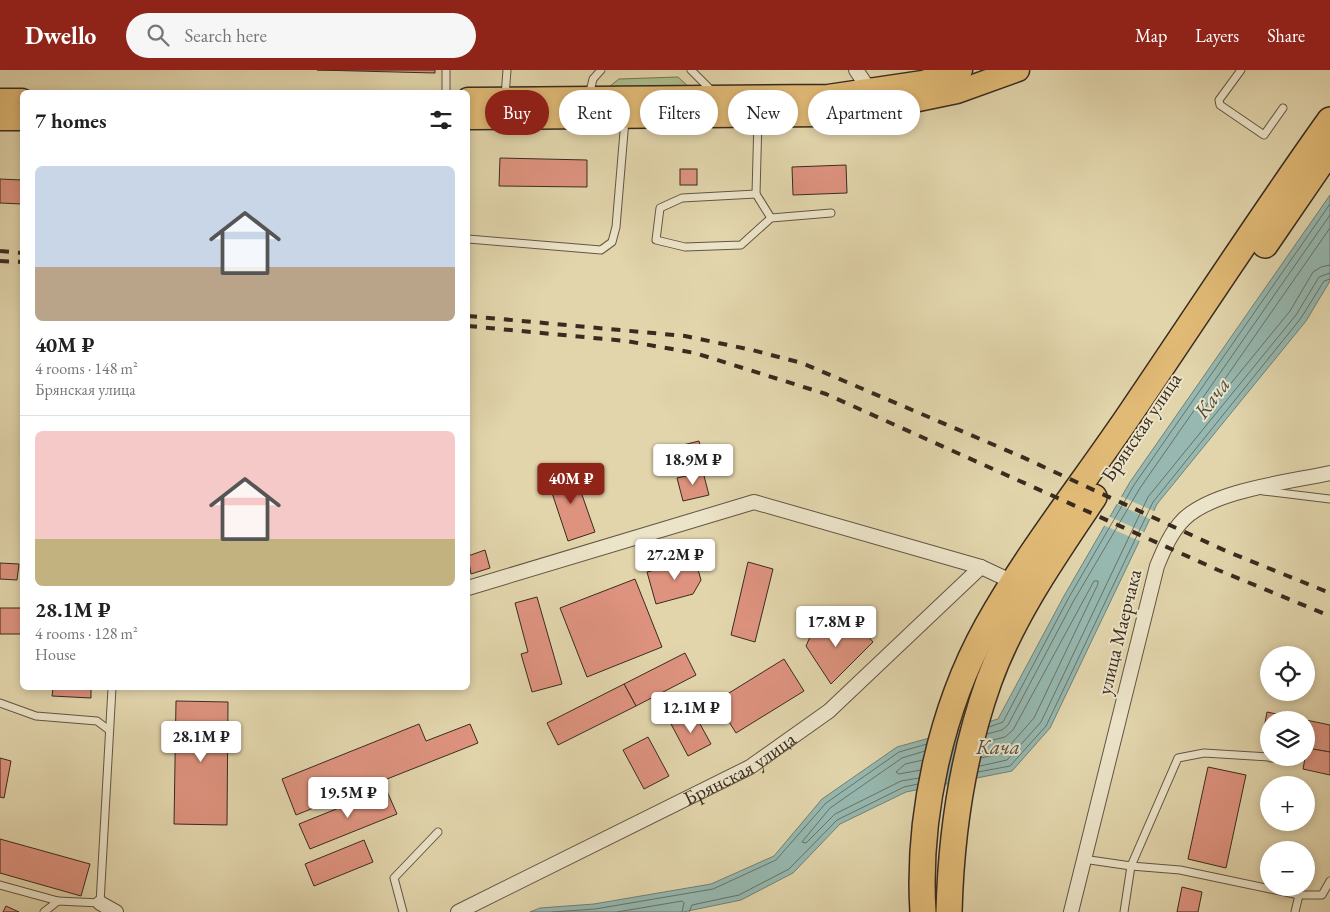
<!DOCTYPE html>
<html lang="en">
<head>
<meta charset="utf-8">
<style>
  body { margin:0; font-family:"EB Garamond",serif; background:#f6f6f6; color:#222; height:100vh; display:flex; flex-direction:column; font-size:19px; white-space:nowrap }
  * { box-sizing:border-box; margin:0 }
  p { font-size:16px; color:#767676 }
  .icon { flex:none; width:28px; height:28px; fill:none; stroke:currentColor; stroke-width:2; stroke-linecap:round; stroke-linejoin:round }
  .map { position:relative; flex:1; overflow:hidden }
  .drawer { position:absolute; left:20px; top:20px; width:450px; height:600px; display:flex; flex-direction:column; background:#fff; border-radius:8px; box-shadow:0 2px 8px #0003 }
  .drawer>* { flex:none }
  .hud { position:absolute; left:485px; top:20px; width:475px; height:45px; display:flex; gap:10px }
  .buttons { position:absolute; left:1260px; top:576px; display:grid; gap:10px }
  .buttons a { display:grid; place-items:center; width:55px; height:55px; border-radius:50%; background:#fff; box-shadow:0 2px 8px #0003; font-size:25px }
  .price { position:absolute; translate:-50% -42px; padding:0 11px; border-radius:5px; background:#fff; color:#222; font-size:16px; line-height:32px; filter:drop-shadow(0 1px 2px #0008) }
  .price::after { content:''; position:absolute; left:50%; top:30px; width:15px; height:11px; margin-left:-8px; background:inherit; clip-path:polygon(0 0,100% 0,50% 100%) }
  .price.on { background:#8f2418; color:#fff }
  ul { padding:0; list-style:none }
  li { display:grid; align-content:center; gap:10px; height:265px; padding:0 15px }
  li+li { border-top:1px solid #e0e0e0 }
  li span { display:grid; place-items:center; height:155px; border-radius:8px; color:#555 }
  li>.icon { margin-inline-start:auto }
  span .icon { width:90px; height:90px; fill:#fffc; stroke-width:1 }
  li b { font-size:21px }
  h2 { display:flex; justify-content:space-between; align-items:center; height:60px; padding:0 15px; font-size:21px }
  .chip { padding:0 18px; border-radius:22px; background:#fff; box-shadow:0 2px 8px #0003; font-size:18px; line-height:45px }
  .chip.on { background:#8f2418; color:#fff }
  header { display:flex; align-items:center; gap:30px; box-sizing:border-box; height:70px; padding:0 25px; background:#8f2418; color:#fff }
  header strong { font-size:24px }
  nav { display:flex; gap:28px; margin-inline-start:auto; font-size:18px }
  .search { width:350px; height:45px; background:#f6f6f6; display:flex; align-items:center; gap:12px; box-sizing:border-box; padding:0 18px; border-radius:28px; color:#767676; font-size:19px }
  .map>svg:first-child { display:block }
</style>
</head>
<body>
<header>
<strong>Dwello</strong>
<div class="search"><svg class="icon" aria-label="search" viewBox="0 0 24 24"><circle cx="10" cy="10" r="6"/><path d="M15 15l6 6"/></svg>Search here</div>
<nav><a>Map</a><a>Layers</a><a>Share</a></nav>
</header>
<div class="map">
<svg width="1330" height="842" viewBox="0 0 1330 842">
  <rect width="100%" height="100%" fill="#e2d5ac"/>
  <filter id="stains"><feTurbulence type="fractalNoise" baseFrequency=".004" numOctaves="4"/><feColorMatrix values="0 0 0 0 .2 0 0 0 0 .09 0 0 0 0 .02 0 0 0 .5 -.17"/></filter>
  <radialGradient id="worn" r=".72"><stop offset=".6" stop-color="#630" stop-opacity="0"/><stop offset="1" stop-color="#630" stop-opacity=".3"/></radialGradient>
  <path fill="#aebe8d" stroke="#747456" d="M 678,7 L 692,20 L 605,20 L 619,9 Z"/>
  <path fill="#96b8b0" stroke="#718076" d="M 1330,125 L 1330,211 L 1306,251 L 1157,434 L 1050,658 L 1012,701 L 906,722 L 840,754 L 793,803 L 741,830 L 683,842 L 530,842 L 540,838 L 594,834 L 711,814 L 774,786 L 822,729 L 897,677 L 998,649 L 1064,526 L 1130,412 Z"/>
  <g fill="#e2d5ac">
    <path d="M 1120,426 L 1156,442 L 1152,450 L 1115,433 Z"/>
    <path d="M 1108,446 L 1146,463 L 1142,472 L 1103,455 Z"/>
  </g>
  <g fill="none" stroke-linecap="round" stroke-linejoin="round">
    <g stroke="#687268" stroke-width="1">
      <path d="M 1330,158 L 1206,336 L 1207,339 L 1210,339 L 1290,241 L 1313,202 L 1321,197 L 1330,195"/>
      <path d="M 989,657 L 1003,652 L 1068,529 L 1134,415 L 1330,134"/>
      <path d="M 987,664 L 1002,660 L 1008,655 L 1073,532 L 1140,418 L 1330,145"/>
      <path d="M 981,688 L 1003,683 L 1034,648 L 1098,514 L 1098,511 L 1094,511 L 1013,660 L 1005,667 L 985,672"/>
      <path d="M 980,696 L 1007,690 L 1041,652 L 1148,427 L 1296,245 L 1319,207 L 1330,203"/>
      <path d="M 921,700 L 899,704 L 896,702 L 905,694 L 923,690"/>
      <path d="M 978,702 L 1010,696 L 1046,656 L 1153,432 L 1301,248 L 1324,211 L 1330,209"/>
      <path d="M 919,708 L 901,711 L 835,744 L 806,773 L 802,772 L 830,738 L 902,688 L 925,681"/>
      <path d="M 552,842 L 595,839 L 713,819 L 776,790 L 826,733 L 899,682 L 927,674"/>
      <path d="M 617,842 L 682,831 L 684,833 L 682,842"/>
      <path d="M 689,842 L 692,835 L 739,825 L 789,799 L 837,750 L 904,717 L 918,714"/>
    </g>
  </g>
  <g fill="#de937f" stroke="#392b20">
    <path d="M 317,0 L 435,0 L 435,3 Z"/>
    <path d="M 500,88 L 587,90 L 587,117 L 499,116 Z"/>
    <path d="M 846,95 L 847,123 L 793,125 L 792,97 Z"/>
    <rect x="680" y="99" width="17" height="16"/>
    <path d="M 0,109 L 22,110 L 22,134 L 0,133 Z"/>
    <path d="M 699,371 L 702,384 L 674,391 L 671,378 Z"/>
    <path d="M 573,399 L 595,462 L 568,471 L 547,408 Z"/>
    <path d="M 703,402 L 709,425 L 683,431 L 677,408 Z"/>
    <path d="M 485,480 L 490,498 L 471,504 L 468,486 Z"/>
    <path d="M 695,489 L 701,510 L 693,524 L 656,534 L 647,502 Z"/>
    <path d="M 748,492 L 773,499 L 755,572 L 731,565 Z"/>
    <path d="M 0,493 L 19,494 L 17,510 L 0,509 Z"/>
    <path d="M 635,509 L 662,577 L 587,607 L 560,538 Z"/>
    <path d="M 537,527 L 562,614 L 532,622 L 521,584 L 528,582 L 515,533 Z"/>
    <rect x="0" y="538" width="22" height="26"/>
    <path d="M 817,551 L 863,560 L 873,572 L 831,614 L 806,576 Z"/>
    <path d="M 685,583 L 696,605 L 636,636 L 624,614 Z"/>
    <path d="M 784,589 L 804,621 L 736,663 L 716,631 Z"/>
    <path d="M 624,614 L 636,636 L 558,675 L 547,653 Z"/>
    <path d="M 53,618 L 91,618 L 91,628 L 52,626 Z"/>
    <path d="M 176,631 L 228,632 L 227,755 L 174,754 Z"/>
    <path d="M 1267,642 L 1305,650 L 1269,650 L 1269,670 L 1262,669 Z"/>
    <path d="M 694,643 L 711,674 L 688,686 L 671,654 Z"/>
    <path d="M 1306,650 L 1330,655 L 1330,682 L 1306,678 Z"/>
    <path d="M 419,654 L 426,671 L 470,654 L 478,673 L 296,745 L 282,709 Z"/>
    <path d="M 648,667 L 669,706 L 644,719 L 623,680 Z"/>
    <path d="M 1307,678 L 1330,682 L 1330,705 L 1303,699 Z"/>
    <path d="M 0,688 L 11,691 L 4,728 L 0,727 Z"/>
    <path d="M 1208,697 L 1246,705 L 1226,798 L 1188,789 Z"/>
    <path d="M 386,719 L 397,744 L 310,779 L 299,754 Z"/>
    <path d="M 0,769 L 90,794 L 81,826 L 0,803 Z"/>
    <path d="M 364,770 L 373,792 L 314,816 L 305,794 Z"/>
    <path d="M 1182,817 L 1202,822 L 1198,842 L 1177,842 Z"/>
    <path d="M 6,836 L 19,842 L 3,842 Z"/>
  </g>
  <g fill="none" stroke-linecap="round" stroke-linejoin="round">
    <defs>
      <g id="lane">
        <path d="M 691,0 L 713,22"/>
        <path d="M 1241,0 L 1219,30 L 1220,35 L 1264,65 L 1283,38"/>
        <path d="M 446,22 L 446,0"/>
        <path d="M 505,26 L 507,0"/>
        <path d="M 589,26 L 593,9 L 601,0"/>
        <path d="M 758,48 L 756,124 L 771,148"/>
        <path d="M 756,124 L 682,128 L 660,138 L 656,170 L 685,177 L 741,175 L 771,148 L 831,143"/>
        <path d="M 468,169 L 601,180 L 612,172 L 616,157 L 625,50"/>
        <path d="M 1263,421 L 1330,429"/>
        <path d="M 0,633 L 36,646 L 97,651 L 109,660"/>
        <path d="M 1271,688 L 1282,688"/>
        <path d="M 1083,789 L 1131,796 L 1180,800 L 1299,825 L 1322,825 L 1330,811"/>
        <path d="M 0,815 L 58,831"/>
        <path d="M 44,842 L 58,831 L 100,833 L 112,618"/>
        <path d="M 403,842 L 394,808 L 438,762"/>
        <path d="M 1124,842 L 1131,796 L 1178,688 L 1204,683 L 1269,687"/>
        <path d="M 1295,842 L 1299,825"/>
      </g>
      <g id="street">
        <path d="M 856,0 L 869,19"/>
        <path d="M 468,518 L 754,432 L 981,497 L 1013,512"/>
        <path d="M 100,833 L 116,842"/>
        <path id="s1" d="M 458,842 L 750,697 L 829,641 L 981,497"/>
        <path d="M 1071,842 L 1157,496 C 1164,479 1171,462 1184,449 C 1214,420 1289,412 1330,403"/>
      </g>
      <g id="primary">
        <path d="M 468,29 L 828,26 L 923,12 L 961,0"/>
        <path d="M 0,30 L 22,30"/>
        <path d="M 468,48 L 824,45 L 880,38 L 957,22 L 1018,0"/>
        <path d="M 0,49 L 22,49"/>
      </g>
      <g id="highway">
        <path d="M 1265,175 L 1330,80"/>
        <path d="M 923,842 C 917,747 941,639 987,556 C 1029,481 1084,412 1132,341 C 1198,244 1262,145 1330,50"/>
        <path d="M 949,842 C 951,765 963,684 989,611 C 1013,545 1055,485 1094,427"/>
      </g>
    </defs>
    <use href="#lane" stroke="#635643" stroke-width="9"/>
    <use href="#street" stroke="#635643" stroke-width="16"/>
    <use href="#primary" stroke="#392b20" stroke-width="25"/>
    <use href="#highway" stroke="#392b20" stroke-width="28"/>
    <use href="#lane" stroke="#ece4c9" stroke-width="7"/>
    <use href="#street" stroke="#ece4c9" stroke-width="14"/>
    <use href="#primary" stroke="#e1ba76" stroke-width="22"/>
    <use href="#highway" stroke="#e1ba76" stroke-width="25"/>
    <g stroke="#392b20" stroke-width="4" stroke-dasharray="9 9" stroke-linecap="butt">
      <path d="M 0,181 L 22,183"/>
      <path d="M 0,191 L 22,192"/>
      <path d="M 468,246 L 685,266 L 752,280 L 802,293 L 1020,386 L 1226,481 L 1330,523"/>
      <path d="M 468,256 L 626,271 L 695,283 L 826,324 L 1218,500 L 1330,546"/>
    </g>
  </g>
  <g text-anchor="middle" stroke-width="4" stroke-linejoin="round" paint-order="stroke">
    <g font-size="20" fill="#392b20" stroke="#ece4c9">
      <text transform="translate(1141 357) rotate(-56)" y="7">Брянская улица</text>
      <text transform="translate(1119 562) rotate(-76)" y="7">улица Маерчака</text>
      <text dy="7" stroke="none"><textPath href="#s1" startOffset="316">Брянская улица</textPath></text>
    </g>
    <g font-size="21" font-style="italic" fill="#504e44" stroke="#ece4c9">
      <text transform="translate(1212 328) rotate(-54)" y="7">Кача</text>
      <text x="998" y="684">Кача</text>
    </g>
  </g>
  <rect width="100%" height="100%" filter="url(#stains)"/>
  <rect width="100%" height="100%" fill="url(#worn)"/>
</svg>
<div class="buttons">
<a><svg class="icon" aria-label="locate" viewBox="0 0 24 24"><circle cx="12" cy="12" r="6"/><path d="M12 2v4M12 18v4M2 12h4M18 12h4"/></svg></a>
<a><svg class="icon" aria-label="layers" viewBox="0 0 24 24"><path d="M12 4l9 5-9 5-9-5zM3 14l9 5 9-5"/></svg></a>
<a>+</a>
<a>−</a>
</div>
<b class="price" style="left:693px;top:416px">18.9M ₽</b>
<b class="price on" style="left:571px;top:435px">40M ₽</b>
<b class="price" style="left:675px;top:511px">27.2M ₽</b>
<b class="price" style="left:836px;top:578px">17.8M ₽</b>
<b class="price" style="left:691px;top:664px">12.1M ₽</b>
<b class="price" style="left:201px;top:693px">28.1M ₽</b>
<b class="price" style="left:348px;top:749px">19.5M ₽</b>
<div class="hud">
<a class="chip on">Buy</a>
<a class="chip">Rent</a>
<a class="chip">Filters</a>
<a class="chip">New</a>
<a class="chip">Apartment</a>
</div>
<section class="drawer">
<h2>7 homes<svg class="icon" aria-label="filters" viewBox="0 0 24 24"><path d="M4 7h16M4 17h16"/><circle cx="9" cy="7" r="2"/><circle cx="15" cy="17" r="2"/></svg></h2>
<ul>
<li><span style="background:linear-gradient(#c9d6e8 65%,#b9a48a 0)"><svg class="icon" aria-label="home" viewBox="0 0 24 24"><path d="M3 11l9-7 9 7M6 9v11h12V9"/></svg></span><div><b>40M ₽</b><p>4 rooms · 148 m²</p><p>Брянская улица</p></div></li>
<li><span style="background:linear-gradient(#f6c9c9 70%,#c2b280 0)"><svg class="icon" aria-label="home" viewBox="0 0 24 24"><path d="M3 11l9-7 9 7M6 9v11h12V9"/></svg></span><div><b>28.1M ₽</b><p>4 rooms · 128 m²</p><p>House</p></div></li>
</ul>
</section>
</div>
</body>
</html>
